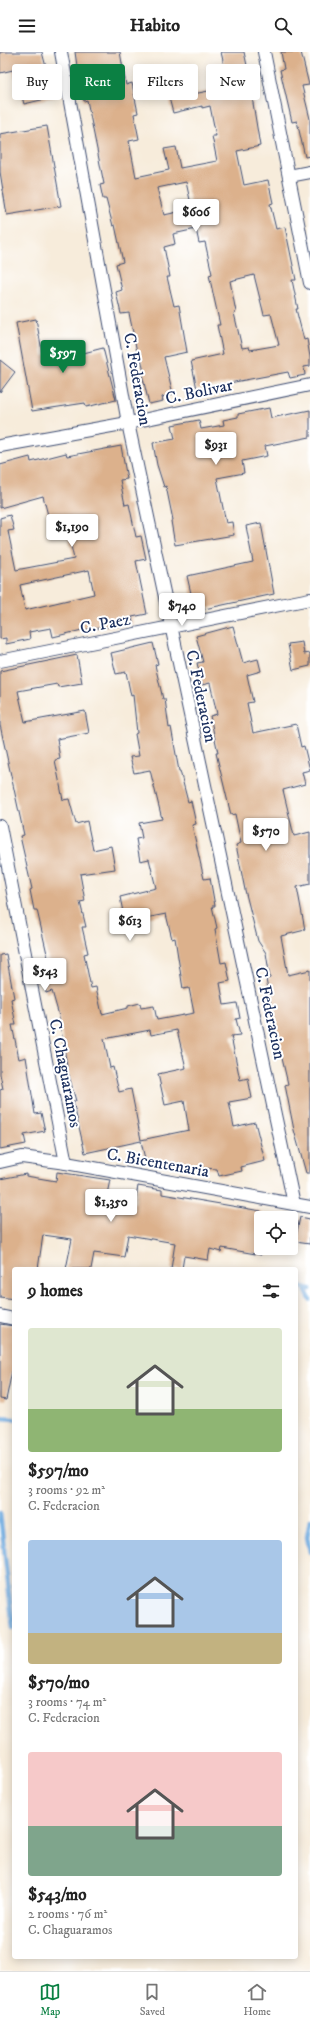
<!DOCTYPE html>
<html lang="en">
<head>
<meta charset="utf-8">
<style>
  body { margin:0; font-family:"IM FELL DW Pica",serif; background:#f6f6f6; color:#222; height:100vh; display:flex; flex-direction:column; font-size:15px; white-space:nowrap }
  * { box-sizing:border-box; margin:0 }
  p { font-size:13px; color:#767676 }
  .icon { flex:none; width:22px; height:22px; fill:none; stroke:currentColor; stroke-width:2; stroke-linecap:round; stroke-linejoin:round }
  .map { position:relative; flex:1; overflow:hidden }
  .side { position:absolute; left:12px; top:1215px; width:286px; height:692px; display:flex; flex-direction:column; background:#fff; border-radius:4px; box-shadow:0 2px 10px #0003 }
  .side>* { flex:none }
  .guide { position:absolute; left:12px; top:12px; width:286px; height:36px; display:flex; gap:8px }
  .controls { position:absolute; left:254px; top:1159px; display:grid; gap:8px }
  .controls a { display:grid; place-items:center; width:44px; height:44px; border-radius:4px; background:#fff; box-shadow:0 2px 10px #0003; font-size:20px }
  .price { position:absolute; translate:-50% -34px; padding:0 9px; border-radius:4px; background:#fff; color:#222; font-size:13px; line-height:26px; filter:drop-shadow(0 1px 2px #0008) }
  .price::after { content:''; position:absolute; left:50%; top:24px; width:12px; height:9px; margin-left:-6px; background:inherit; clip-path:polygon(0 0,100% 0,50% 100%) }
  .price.active { background:#0b8043; color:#fff }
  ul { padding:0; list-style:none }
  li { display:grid; align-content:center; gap:8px; height:212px; padding:0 16px }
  li span { display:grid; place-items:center; height:124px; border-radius:4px; color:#555 }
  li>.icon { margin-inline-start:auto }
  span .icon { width:72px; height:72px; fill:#fffc; stroke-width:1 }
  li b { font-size:17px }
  h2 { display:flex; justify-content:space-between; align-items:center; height:48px; padding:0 16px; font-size:17px }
  .tag { padding:0 14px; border-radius:4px; background:#fff; box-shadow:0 2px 10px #0003; font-size:14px; line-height:36px }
  .tag.active { background:#0b8043; color:#fff }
  header { display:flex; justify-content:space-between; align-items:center; height:52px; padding:0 16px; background:#fff; font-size:18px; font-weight:700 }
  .dock { display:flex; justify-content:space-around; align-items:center; height:56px; border-top:1px solid #e0e0e0; background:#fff; font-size:11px; color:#767676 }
  .dock a { display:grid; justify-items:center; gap:2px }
  .dock .active { color:#0b8043 }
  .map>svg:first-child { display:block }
</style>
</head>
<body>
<header><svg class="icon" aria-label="menu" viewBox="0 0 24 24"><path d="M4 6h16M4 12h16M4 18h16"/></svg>Habito<svg class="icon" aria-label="search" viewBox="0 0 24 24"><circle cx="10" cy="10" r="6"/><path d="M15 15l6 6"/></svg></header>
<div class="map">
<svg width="310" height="1919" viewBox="0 0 310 1919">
  <rect width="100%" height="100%" fill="#fff"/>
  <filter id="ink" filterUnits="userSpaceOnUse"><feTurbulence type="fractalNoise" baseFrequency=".025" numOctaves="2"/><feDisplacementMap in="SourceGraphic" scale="8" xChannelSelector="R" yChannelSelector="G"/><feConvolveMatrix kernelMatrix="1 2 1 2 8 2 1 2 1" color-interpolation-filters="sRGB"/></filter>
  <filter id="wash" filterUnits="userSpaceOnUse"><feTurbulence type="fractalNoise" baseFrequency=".012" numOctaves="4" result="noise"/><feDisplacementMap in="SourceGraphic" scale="16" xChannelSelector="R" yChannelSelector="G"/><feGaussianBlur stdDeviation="0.9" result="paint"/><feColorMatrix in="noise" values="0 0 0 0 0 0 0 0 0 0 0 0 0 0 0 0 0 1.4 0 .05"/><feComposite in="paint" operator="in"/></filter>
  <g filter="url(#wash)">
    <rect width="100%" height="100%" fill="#f7ecdb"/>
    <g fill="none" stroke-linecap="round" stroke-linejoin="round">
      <g stroke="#6eaadf" stroke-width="4.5">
        <path d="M 296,1235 L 304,1235 L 310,1237"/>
        <path d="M 304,1235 L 310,1248"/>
        <path d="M 0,1366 L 14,1367"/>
        <path d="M 0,1461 L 13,1576"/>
        <path d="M 310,1468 L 307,1485 L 310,1500"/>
      </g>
    </g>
    <g id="blocks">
      <g fill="#dcb18c" fill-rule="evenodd">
        <path d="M 0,0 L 42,0 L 54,45 L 24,52 L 17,26 L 15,26 L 13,18 L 0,21 Z"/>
        <path d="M 75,0 L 120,0 L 126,33 L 132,31 L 138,61 L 134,62 L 139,87 L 129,89 L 136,125 L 169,118 L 164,97 L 176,95 L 180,116 L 217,109 L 212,84 L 216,84 L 210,54 L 202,56 L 202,54 L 173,61 L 167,38 L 185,34 L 188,43 L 229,35 L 221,0 L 244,0 L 254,45 L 252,45 L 260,94 L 237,99 L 244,133 L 268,128 L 273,151 L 270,152 L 276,177 L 285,175 L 296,228 L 292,228 L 298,257 L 296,257 L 304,288 L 307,287 L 310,305 L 310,314 L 304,315 L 305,323 L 290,326 L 288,320 L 197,337 L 191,309 L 223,302 L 217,273 L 220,273 L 209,223 L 212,222 L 205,190 L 199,191 L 196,177 L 173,182 L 175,192 L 164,195 L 170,225 L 167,225 L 174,254 L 179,253 L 187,300 L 164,305 L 173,342 L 162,345 L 163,349 L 149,352 L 142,322 L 144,321 L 140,300 L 137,300 L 129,261 L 121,262 L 116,240 L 122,238 L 116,212 L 123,210 L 115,173 L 113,174 L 106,147 L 103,147 L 100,133 L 104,132 L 87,48 L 84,49 L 79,28 ZM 186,130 L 192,157 L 164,163 L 157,136 ZM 254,223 L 264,263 L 271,262 L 279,293 L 250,298 L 249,295 L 242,296 L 234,261 L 236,260 L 230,229 Z"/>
        <path d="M 281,0 L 301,0 L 309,33 L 302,34 L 310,67 L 310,104 L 305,105 L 297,69 L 292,70 L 280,18 L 284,17 Z"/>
        <path d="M 47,74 L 61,154 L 7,163 L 0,120 L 0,82 Z"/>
        <path d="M 36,267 L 43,304 L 71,299 L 72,304 L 103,296 L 116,348 L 86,355 L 85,351 L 32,359 L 16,271 Z"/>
        <path d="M 0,308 L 15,320 L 0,340 Z"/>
        <path d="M 269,356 L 271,366 L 310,358 L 310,385 L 265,394 L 267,404 L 242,409 L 244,421 L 217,426 L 226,471 L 232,470 L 234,483 L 175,493 L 171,469 L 173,468 L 166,434 L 164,435 L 157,413 L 153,391 L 175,387 L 172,373 L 199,368 L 201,377 L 224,373 L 223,368 L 238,365 L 238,362 Z"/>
        <path d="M 121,394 L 127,427 L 120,428 L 125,453 L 129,452 L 136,485 L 141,484 L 146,507 L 136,509 L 147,562 L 132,565 L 133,572 L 82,578 L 53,585 L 51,576 L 29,580 L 30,587 L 6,592 L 6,586 L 0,587 L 0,466 L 10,463 L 14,478 L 8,479 L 16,518 L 74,507 L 64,463 L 49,467 L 43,444 L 0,456 L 0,413 L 30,405 L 31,410 L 66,401 L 67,404 ZM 89,518 L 94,542 L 25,558 L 20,533 Z"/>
        <path d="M 261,471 L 274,542 L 195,559 L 187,524 L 253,510 L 246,474 Z"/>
        <path d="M 233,574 L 243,611 L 258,607 L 261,619 L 247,623 L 253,650 L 247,651 L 253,681 L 296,672 L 301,695 L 304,694 L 310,718 L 302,720 L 305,732 L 283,738 L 294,784 L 310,780 L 310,832 L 297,835 L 305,878 L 281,884 L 288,923 L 310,918 L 310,1121 L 306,1121 L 294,1078 L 285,1033 L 288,1032 L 281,1002 L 276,1003 L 270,980 L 274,980 L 268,955 L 271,954 L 266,927 L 270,926 L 266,901 L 258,889 L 245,838 L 236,793 L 241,791 L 235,762 L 231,763 L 216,701 L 218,701 L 210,664 L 217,662 L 210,631 L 202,633 L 197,611 L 203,610 L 196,584 Z"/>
        <path d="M 302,590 L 304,602 L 310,601 L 310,614 L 293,618 L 288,592 Z"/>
        <path d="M 153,591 L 158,612 L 155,613 L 163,647 L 165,647 L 169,676 L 171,675 L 179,719 L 180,719 L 188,750 L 191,749 L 196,772 L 192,773 L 204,827 L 210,826 L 215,854 L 212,854 L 217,876 L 215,877 L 221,911 L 226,910 L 230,929 L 220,931 L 224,953 L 237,951 L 240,966 L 236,967 L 240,983 L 231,984 L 240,1028 L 248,1026 L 252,1046 L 229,1050 L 234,1075 L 255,1070 L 265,1109 L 241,1115 L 242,1119 L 219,1124 L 217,1117 L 146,1112 L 141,1089 L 85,1101 L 73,1049 L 76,1049 L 68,1020 L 58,960 L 52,939 L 46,941 L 40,917 L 50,915 L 37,858 L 34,858 L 30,838 L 32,837 L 20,784 L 24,783 L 0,673 L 0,619 L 77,603 L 82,631 L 58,635 L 57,632 L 18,639 L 25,670 L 85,659 L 89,681 L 57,687 L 60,707 L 55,708 L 63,748 L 69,747 L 76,772 L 87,769 L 93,798 L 111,794 L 115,817 L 80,822 L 85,849 L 80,850 L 86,875 L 82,875 L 88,901 L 84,902 L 91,936 L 96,935 L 102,962 L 128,956 L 128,954 L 140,951 L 141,956 L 154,954 L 157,968 L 194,961 L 189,936 L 183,937 L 175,886 L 172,887 L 166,862 L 125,870 L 120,845 L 156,836 L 149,807 L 140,809 L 136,787 L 142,786 L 139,771 L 162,767 L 150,718 L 134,721 L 130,705 L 139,704 L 135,682 L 137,681 L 133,643 L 131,644 L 126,620 L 116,622 L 111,601 ZM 150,978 L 151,983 L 177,978 L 186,1016 L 158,1022 L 165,1053 L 184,1049 L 189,1078 L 141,1088 L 131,1037 L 119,1040 L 113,1015 L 110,1016 L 104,987 Z"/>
        <path d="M 6,902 L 14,946 L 11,947 L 16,973 L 12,973 L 19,1007 L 26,1005 L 35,1062 L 41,1061 L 45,1079 L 24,1083 L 26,1092 L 0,1097 L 0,1038 L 3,1037 L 0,1022 L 0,903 Z"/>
        <path d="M 57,1120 L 110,1128 L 106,1147 L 135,1151 L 138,1134 L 162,1138 L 162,1142 L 261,1159 L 261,1203 L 222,1196 L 221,1200 L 210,1197 L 208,1208 L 184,1204 L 182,1217 L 171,1217 L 175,1191 L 128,1183 L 124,1205 L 94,1201 L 91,1217 L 66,1217 L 72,1187 L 43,1183 L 38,1217 L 14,1217 L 14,1247 L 0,1245 L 0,1127 L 26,1122 L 26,1124 L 56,1129 Z"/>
        <path d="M 300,1165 L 310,1167 L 310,1192 L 295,1190 Z"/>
        <path d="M 0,1272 L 14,1274 L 14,1319 L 12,1319 L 6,1348 L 0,1347 Z"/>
      </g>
    </g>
  </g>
  <g filter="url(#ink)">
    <use href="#blocks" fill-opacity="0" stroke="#3c4b71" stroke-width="1"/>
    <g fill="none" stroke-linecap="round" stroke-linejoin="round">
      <defs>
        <g id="street">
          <path d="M 61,0 L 128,371 L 294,1152"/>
          <path d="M 264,0 L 310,231"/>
          <path d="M 289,124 L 310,120"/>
          <path d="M 0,394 L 128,371 L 310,333"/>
          <path d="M 0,609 L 310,547"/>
          <path d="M 0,774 L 66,1111"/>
          <path d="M 0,1110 L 22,1105 L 66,1111 L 310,1155"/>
          <path d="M 0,1264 L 14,1267"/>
        </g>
      </defs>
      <use href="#street" stroke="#3c4b71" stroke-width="14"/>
      <use href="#street" stroke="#fff" stroke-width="12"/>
    </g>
  </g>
  <g text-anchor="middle" stroke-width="4" stroke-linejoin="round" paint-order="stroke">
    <g font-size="17" fill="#1b2f5e" stroke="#fff">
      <text transform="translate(138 327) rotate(80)" y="6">C. Federacion</text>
      <text transform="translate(199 339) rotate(-12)" y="6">C. Bolivar</text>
      <text transform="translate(105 571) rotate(-11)" y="6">C. Paez</text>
      <text transform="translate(202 644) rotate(78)" y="6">C. Federacion</text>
      <text transform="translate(271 961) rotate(78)" y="6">C. Federacion</text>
      <text transform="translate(66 1021) rotate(79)" y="6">C. Chaguaramos</text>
      <text transform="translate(158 1110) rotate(10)" y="6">C. Bicentenaria</text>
    </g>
  </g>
</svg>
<div class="controls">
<a><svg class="icon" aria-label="locate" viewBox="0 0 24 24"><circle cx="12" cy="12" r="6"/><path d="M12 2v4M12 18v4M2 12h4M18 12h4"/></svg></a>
</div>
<b class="price" style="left:196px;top:181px">$606</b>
<b class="price active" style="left:63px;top:322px">$597</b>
<b class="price" style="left:216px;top:414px">$931</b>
<b class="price" style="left:72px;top:496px">$1,190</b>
<b class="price" style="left:182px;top:575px">$740</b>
<b class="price" style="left:266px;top:800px">$570</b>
<b class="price" style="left:130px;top:890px">$613</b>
<b class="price" style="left:45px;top:940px">$543</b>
<b class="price" style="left:111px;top:1171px">$1,350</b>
<div class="guide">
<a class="tag">Buy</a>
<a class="tag active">Rent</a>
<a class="tag">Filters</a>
<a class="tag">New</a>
</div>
<section class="side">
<h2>9 homes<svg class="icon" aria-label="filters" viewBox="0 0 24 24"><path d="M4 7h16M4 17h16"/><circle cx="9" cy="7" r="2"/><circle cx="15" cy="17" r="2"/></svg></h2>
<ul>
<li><span style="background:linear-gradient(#dfe7d0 65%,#8fb573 0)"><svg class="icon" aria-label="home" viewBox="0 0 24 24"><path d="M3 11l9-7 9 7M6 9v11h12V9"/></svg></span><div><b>$597/mo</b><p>3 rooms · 92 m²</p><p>C. Federacion</p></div></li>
<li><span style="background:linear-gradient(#a9c7e8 75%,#c2b280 0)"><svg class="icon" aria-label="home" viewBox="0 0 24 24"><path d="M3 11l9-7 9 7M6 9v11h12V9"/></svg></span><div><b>$570/mo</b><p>3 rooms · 74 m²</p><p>C. Federacion</p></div></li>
<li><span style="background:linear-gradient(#f6c9c9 60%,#7fa58c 0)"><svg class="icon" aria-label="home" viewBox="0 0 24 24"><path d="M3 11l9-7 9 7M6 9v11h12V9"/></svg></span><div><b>$543/mo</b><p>2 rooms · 76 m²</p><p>C. Chaguaramos</p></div></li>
</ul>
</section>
</div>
<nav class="dock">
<a class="active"><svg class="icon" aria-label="map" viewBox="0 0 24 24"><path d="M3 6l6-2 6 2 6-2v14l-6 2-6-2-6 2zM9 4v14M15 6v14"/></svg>Map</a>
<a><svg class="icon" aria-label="saved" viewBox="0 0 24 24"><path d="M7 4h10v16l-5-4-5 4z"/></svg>Saved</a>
<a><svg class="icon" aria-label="home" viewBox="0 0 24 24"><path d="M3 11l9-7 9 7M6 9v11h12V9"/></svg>Home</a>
</nav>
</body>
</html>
